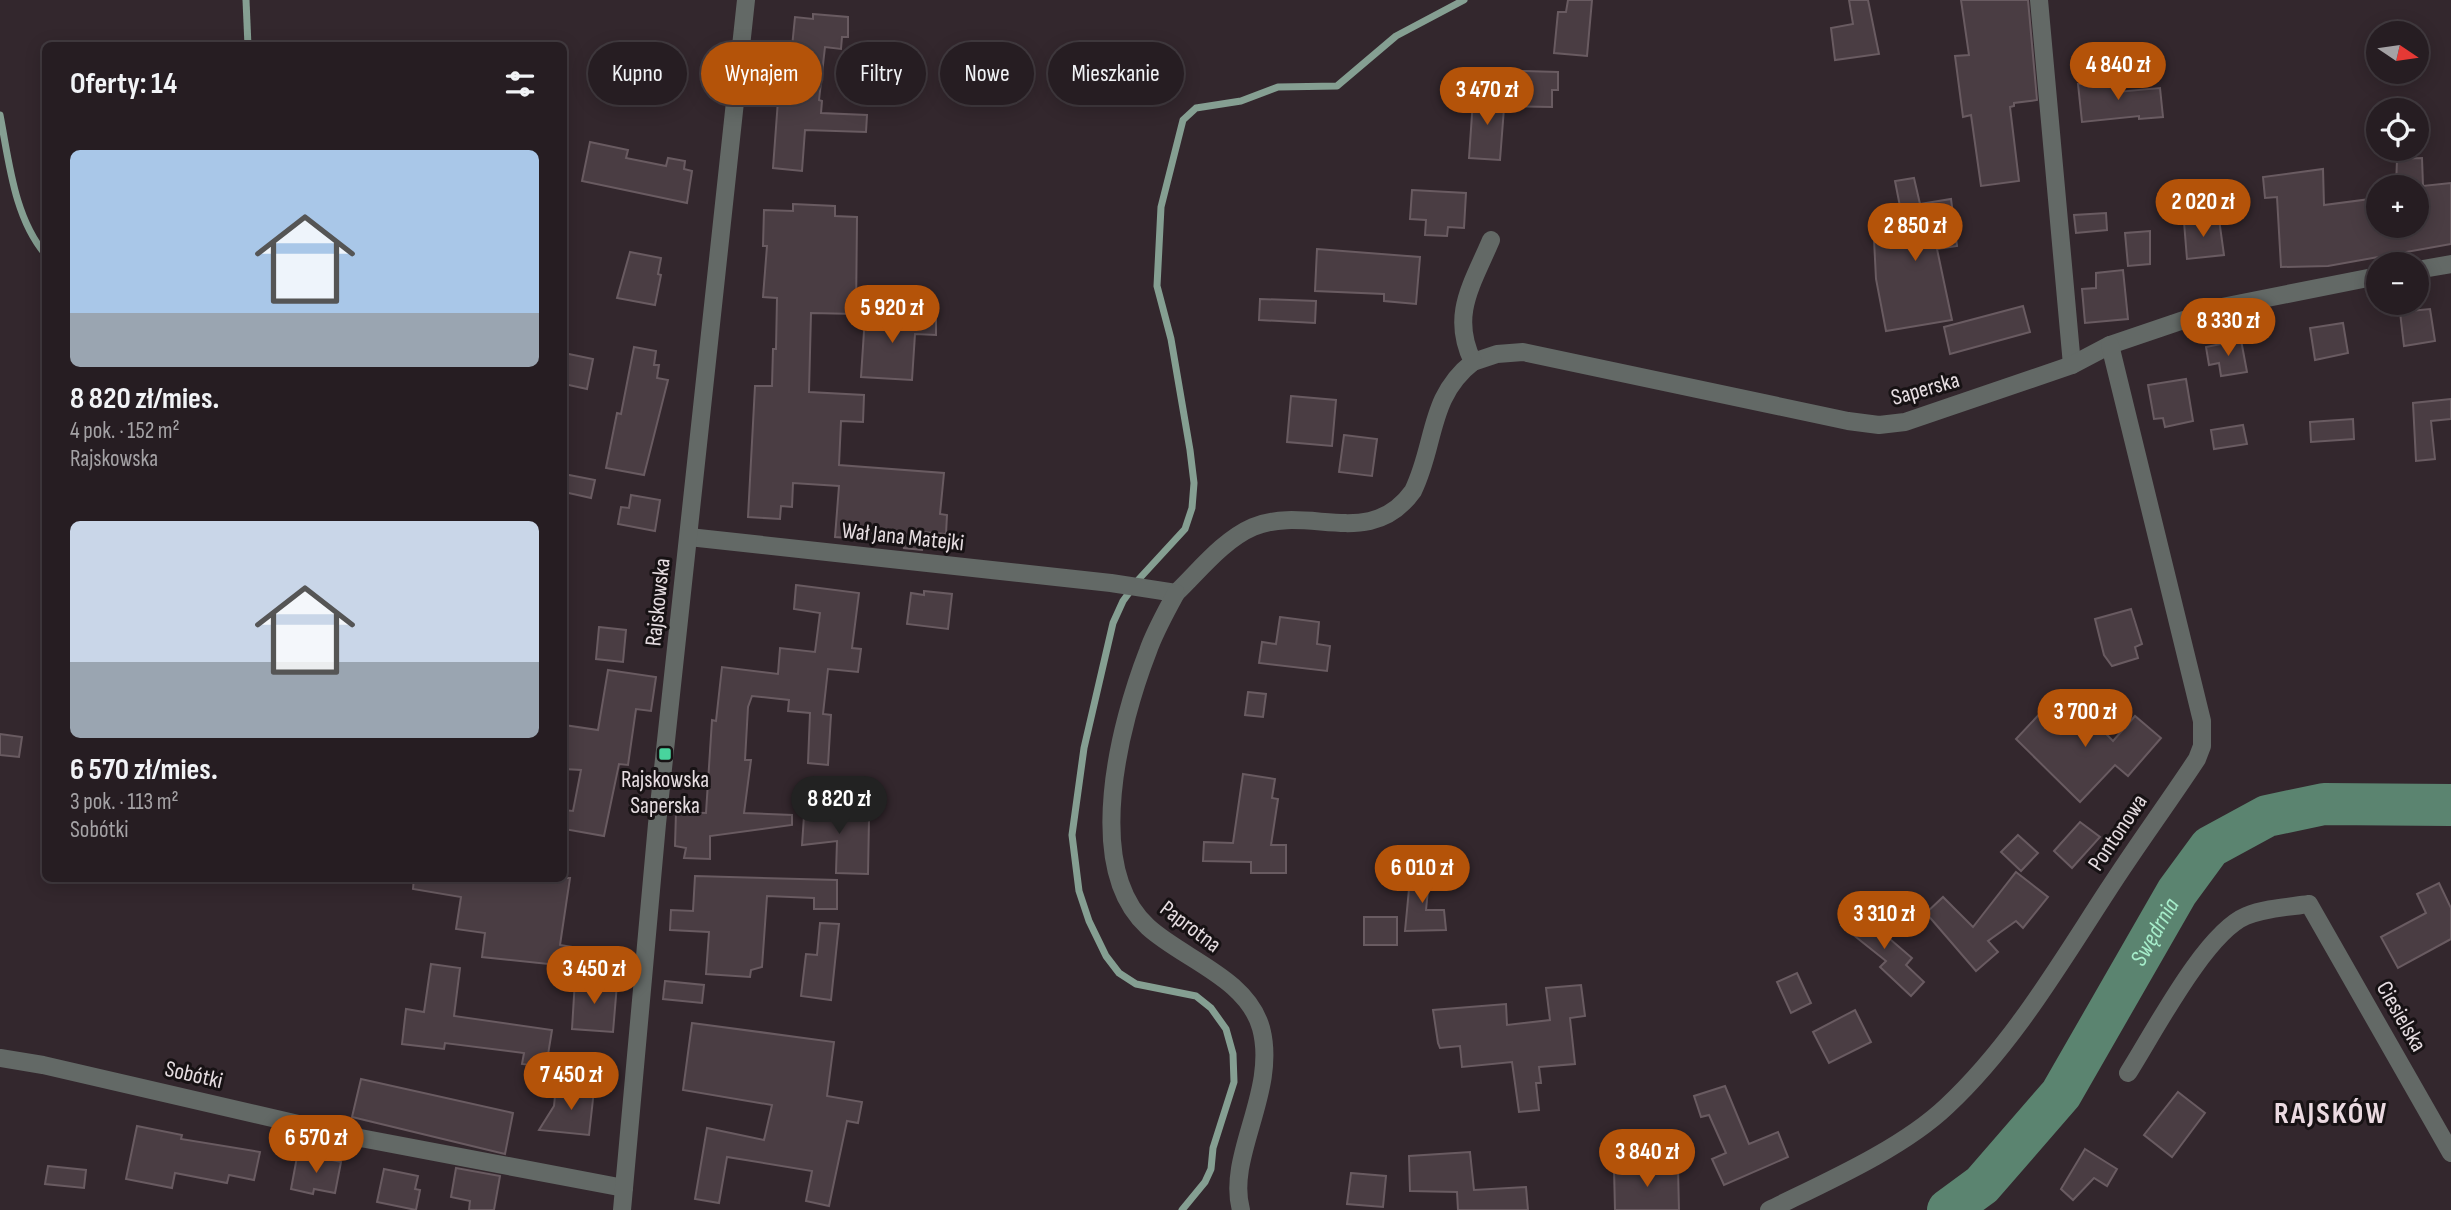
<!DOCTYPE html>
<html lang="pl">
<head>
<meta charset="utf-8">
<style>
  body { margin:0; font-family:"Sofia Sans Condensed",sans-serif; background:#2e262a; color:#f1f3f6; height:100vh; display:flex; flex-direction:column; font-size:26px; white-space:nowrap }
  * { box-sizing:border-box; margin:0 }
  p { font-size:23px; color:#a4a2a5 }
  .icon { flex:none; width:38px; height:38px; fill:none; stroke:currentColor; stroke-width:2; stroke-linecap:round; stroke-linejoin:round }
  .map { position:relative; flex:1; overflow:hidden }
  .side { position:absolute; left:42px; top:42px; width:525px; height:840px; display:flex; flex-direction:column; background:#261d22; border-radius:10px; box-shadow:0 4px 18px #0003,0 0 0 2px #423b40 }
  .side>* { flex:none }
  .hud { position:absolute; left:588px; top:42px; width:665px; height:63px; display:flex; gap:14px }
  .needle { width:46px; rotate:103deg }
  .fabs { position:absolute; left:2366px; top:21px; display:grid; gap:14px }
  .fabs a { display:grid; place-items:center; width:63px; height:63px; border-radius:50%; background:#261d22; box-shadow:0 4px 18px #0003,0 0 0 2px #423b40; font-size:35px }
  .price { position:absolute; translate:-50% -60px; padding:0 16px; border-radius:24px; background:#b45309; color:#fff; font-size:23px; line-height:46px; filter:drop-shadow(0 2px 4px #0008) }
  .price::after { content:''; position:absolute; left:50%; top:42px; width:21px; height:16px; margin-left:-10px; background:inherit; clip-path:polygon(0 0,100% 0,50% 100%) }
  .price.selected { background:#222; color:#fff }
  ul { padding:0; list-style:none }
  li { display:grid; align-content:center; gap:14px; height:371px; padding:0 28px }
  li span { display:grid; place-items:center; height:217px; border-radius:10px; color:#555 }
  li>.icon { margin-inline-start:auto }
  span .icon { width:126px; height:126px; fill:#fffc; stroke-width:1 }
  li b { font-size:30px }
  h2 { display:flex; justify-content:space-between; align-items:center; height:84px; padding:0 28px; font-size:30px }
  .pill { padding:0 24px; border-radius:32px; background:#261d22; box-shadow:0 4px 18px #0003,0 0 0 2px #423b40; font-size:24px; line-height:63px }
  .pill.selected { background:#b45309; color:#fff }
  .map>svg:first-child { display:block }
</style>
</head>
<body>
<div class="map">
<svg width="2451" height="1210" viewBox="0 0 2451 1210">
  <rect width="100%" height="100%" fill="#33272d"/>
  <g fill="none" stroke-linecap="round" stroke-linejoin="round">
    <g stroke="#859f92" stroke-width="7">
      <path d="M 246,0 L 248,46"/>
      <path d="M 0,115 C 9,161 14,218 46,255"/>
      <path d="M 1182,1210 L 1205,1182 L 1211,1169 L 1213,1148 L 1234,1082 L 1233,1054 L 1226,1029 L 1211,1008 L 1196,996 L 1136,984 L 1119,973 L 1106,956 L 1089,921 L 1079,891 L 1072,835 L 1084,748 L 1113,623 L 1123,601 L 1139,579 L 1185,529 L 1192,508 L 1194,483 L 1190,450 L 1171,339 L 1157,286 L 1161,207 L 1183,120 L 1196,108 L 1241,101 L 1278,87 L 1337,86 L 1396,36 L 1464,0"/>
    </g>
    <path stroke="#5b8470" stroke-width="42" id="s1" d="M 1948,1210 L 1982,1185 L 2061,1094 L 2177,892 L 2210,847 L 2267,816 L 2324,804 L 2451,805"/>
  </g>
  <g fill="#4a3d43" stroke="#695b61" stroke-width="2">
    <path d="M 1568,0 L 1592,0 L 1587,56 L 1554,53 L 1558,12 L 1566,12 Z"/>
    <path d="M 1849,0 L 1868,0 L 1879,54 L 1835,60 L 1831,28 L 1853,24 Z"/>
    <path d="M 1961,0 L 2028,0 L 2037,100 L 2014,103 L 2014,106 L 2010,107 L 2019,181 L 1981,186 L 1971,115 L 1963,117 L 1955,56 L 1969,55 Z"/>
    <path d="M 813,14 L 848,17 L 848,37 L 842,37 L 841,49 L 825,47 L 819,100 L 822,101 L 821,113 L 867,115 L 866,132 L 805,130 L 802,171 L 773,168 L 782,46 L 792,47 L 795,17 L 813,19 Z"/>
    <path d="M 1522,71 L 1558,72 L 1558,90 L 1552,90 L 1552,107 L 1507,106 L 1508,88 L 1522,88 Z"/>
    <path d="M 2116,80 L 2117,92 L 2160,88 L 2163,117 L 2139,119 L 2139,116 L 2082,122 L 2078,84 Z"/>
    <path d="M 1479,94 L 1505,95 L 1500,160 L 1469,158 L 1473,100 L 1479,100 Z"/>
    <path d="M 590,142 L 628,150 L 626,158 L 666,166 L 668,158 L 685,161 L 684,169 L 692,171 L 687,203 L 582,181 Z"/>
    <path d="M 2422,158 L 2423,186 L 2451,183 L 2451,244 L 2328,266 L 2281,267 L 2277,197 L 2265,198 L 2263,177 L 2323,169 L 2324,205 L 2378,198 L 2378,226 L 2417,226 L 2417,187 L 2396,187 L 2397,159 Z"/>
    <path d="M 1914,178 L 1920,204 L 1951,199 L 1957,246 L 1937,249 L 1952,320 L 1886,331 L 1876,279 L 1874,239 L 1906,237 L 1895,181 Z"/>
    <path d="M 1412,190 L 1466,193 L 1464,228 L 1448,227 L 1447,236 L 1425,235 L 1426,220 L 1410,219 Z"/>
    <path d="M 793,204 L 835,206 L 835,216 L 857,217 L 856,314 L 811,313 L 809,392 L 864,395 L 863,422 L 841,421 L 839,465 L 944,473 L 940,514 L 947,515 L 946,534 L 924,532 L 922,550 L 904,548 L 906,536 L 865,533 L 864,539 L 835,537 L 839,486 L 793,483 L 792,507 L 781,506 L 780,519 L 748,517 L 755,386 L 772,386 L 773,349 L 776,349 L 777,298 L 763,297 L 767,246 L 763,246 L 764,210 L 793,211 Z"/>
    <path d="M 2106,213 L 2107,230 L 2076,233 L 2074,215 Z"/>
    <path d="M 2219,219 L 2224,255 L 2187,259 L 2184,222 Z"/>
    <path d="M 2150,231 L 2150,264 L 2128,266 L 2125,233 Z"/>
    <path d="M 1317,249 L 1420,257 L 1416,304 L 1384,301 L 1384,294 L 1315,291 Z"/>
    <path d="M 630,252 L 661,258 L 658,274 L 661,275 L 655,305 L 617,298 Z"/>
    <path d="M 2123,270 L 2128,319 L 2085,323 L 2082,289 L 2096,288 L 2096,273 Z"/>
    <path d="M 1260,299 L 1316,301 L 1315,323 L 1259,320 Z"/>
    <path d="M 2023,306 L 2030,332 L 1950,354 L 1944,327 Z"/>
    <path d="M 2430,309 L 2435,341 L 2404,346 L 2400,312 Z"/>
    <path d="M 865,316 L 936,317 L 936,335 L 915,334 L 912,380 L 861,377 Z"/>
    <path d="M 2343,323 L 2348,353 L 2315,360 L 2310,328 Z"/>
    <path d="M 2241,340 L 2247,372 L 2221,376 L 2219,363 L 2209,365 L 2206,347 Z"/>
    <path d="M 634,347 L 656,351 L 654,365 L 659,365 L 657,378 L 668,380 L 644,475 L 606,468 L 617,413 L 621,414 Z"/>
    <path d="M 564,353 L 593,359 L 587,389 L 564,384 Z"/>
    <path d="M 2186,379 L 2193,421 L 2165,427 L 2163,418 L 2154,419 L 2148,385 Z"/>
    <path d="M 1291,396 L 1336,400 L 1332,446 L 1287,442 Z"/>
    <path d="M 2451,399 L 2451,419 L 2431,421 L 2435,459 L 2416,461 L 2413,403 Z"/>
    <path d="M 2353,419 L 2354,439 L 2311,442 L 2310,422 Z"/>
    <path d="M 2243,425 L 2247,444 L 2214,449 L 2211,430 Z"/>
    <path d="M 1344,435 L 1377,439 L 1372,476 L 1339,472 Z"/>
    <path d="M 564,474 L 595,480 L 591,498 L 564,492 Z"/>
    <path d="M 631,495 L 660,500 L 655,531 L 618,524 L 621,507 L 629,508 Z"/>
    <path d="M 796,585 L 859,593 L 852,648 L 861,649 L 858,672 L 828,669 L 823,714 L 831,715 L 828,765 L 808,763 L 810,713 L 788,711 L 789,700 L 752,696 L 748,707 L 745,760 L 751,760 L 744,813 L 792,815 L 792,825 L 710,836 L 710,859 L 684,858 L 686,848 L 675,846 L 676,812 L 706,813 L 712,720 L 716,721 L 722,667 L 778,674 L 780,648 L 815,652 L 820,613 L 794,609 Z"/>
    <path d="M 924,591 L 952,594 L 948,629 L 907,624 L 911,593 L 924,595 Z"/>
    <path d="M 2131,609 L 2142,644 L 2135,647 L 2138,658 L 2112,666 L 2104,655 L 2095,619 Z"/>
    <path d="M 1280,617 L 1319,622 L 1317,644 L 1330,646 L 1327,671 L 1259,663 L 1262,642 L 1276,644 Z"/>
    <path d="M 599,627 L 626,630 L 623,662 L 596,659 Z"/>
    <path d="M 608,670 L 656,677 L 651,711 L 636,709 L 628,765 L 619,764 L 604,836 L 564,829 L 564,810 L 573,811 L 581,770 L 564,769 L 564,725 L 598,730 Z"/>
    <path d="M 1248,692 L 1266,694 L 1263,717 L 1245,715 Z"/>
    <path d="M 2048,705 L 2071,725 L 2084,711 L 2113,741 L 2135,716 L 2161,738 L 2128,776 L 2115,765 L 2080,802 L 2016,739 Z"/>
    <path d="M 0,734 L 22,737 L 19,757 L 0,755 Z"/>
    <path d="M 1243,774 L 1275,779 L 1272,798 L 1278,799 L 1271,845 L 1286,845 L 1286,873 L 1251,873 L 1251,862 L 1203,861 L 1204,842 L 1233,843 Z"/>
    <path d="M 815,799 L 839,800 L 838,817 L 869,819 L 868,874 L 836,873 L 837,841 L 802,845 L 804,816 L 814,816 Z"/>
    <path d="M 2080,822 L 2100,837 L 2072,868 L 2054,851 Z"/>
    <path d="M 2018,835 L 2038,853 L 2021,871 L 2001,852 Z"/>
    <path d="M 1411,868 L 1430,870 L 1426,910 L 1444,910 L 1446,930 L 1405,931 Z"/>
    <path d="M 2016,872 L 2048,897 L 2023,928 L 2016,921 L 1988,941 L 1998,952 L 1976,971 L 1926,913 L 1943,897 L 1973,927 Z"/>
    <path d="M 695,876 L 837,880 L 837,909 L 814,909 L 814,898 L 767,896 L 762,967 L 751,970 L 750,977 L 706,974 L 709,932 L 670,930 L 671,910 L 693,911 Z"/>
    <path d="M 414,878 L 570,878 L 560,945 L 579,948 L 577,967 L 482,957 L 485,933 L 456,929 L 461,897 L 413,889 Z"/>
    <path d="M 2439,883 L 2451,908 L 2451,939 L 2398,968 L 2381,937 L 2426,913 L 2417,894 Z"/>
    <path d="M 1854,908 L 1912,958 L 1906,965 L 1924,982 L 1911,996 L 1880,967 L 1886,961 L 1841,925 Z"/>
    <rect x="1364" y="917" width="33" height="28"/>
    <path d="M 820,923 L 839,924 L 831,1000 L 801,996 L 806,954 L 817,955 Z"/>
    <path d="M 431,964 L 460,968 L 454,1016 L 552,1030 L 546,1067 L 522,1064 L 524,1053 L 445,1043 L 444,1049 L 402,1044 L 406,1009 L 424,1012 Z"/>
    <path d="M 1797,973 L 1811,1003 L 1791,1013 L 1777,982 Z"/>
    <path d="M 575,980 L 617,984 L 613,1032 L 572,1029 Z"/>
    <path d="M 665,981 L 704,985 L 702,1003 L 663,999 Z"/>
    <path d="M 1581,985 L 1585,1016 L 1570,1018 L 1575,1064 L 1539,1067 L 1541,1083 L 1536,1083 L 1539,1110 L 1519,1112 L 1512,1062 L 1462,1067 L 1460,1046 L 1440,1048 L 1438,1043 L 1433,1010 L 1506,1004 L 1507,1025 L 1550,1020 L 1546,988 Z"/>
    <path d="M 1855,1010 L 1871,1042 L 1829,1063 L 1813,1032 Z"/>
    <path d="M 692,1023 L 834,1042 L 827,1096 L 862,1102 L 858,1123 L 847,1121 L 829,1206 L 806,1201 L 812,1171 L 727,1157 L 719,1203 L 695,1199 L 707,1128 L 764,1140 L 772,1105 L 683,1090 Z"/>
    <path d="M 361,1079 L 513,1113 L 505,1154 L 352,1117 Z"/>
    <path d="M 556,1086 L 594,1090 L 589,1135 L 539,1130 L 554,1106 Z"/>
    <path d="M 1725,1086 L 1749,1144 L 1778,1132 L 1788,1157 L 1724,1185 L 1712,1159 L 1726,1153 L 1709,1115 L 1701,1117 L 1694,1096 Z"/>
    <path d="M 2178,1092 L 2205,1113 L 2172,1157 L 2144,1135 Z"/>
    <path d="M 137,1126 L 182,1135 L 181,1139 L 260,1152 L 254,1180 L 229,1175 L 227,1183 L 175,1173 L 172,1188 L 126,1179 Z"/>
    <path d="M 2085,1149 L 2117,1169 L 2107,1186 L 2094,1178 L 2073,1200 L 2061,1189 Z"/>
    <path d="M 1470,1152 L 1474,1190 L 1526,1187 L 1528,1210 L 1458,1210 L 1457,1192 L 1410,1191 L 1409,1156 Z"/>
    <path d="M 297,1157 L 318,1162 L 319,1157 L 341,1162 L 335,1193 L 314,1189 L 313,1194 L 291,1189 Z"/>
    <path d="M 48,1166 L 86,1170 L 84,1188 L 45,1184 Z"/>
    <path d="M 456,1168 L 500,1176 L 494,1210 L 469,1210 L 470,1201 L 451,1197 Z"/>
    <path d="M 1614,1168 L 1678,1168 L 1679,1210 L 1615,1210 Z"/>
    <path d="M 384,1169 L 418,1176 L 415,1189 L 420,1190 L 416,1210 L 377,1202 Z"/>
    <path d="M 1351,1173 L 1386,1176 L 1383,1207 L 1347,1204 Z"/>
  </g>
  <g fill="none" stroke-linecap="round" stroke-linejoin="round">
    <g stroke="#636966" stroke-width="18">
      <path d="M 2039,0 L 2072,365"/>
      <path d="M 2417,270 L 2451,264"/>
      <path d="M 1473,362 L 1497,354 L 1523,352 L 1848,421 L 1879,425 L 1905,422 L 2072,365 L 2110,345 L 2222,307 L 2378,276"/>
      <path d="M 689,537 L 1111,583 L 1176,593 C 1199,571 1223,540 1253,527 C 1309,504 1370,551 1413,491 C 1436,444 1428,397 1473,362 C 1450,315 1472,285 1491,240"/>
      <path d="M 1176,593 C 1166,612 1155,631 1148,651 C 1120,723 1082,867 1148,927 C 1183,959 1247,978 1261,1028 C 1278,1091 1226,1156 1241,1210"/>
      <path d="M 0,1058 L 43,1065 L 350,1136 L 624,1188"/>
      <path d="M 2128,1073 C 2153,1034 2205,933 2246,916 C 2266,908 2289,907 2309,904 L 2451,1153"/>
      <path d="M 622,1210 L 657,824 L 746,0"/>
      <path d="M 1769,1210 C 1824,1183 1902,1149 1947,1106 C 2013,1044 2059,965 2108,890 C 2137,845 2168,803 2197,759 L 2202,746 L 2202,721 L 2110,345"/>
    </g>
  </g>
  <rect fill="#48d49d" stroke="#171214" stroke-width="2.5" x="658" y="747" width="14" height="14" rx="3.5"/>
  <g text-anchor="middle" stroke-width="6" stroke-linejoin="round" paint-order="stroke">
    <g font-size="23" fill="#e6dde1" stroke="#171214">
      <text transform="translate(1925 388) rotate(-16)" y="8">Saperska</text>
      <text transform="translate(903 536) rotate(6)" y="8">Wał Jana Matejki</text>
      <text transform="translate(657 602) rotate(-84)" y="8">Rajskowska</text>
      <text transform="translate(2117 832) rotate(-56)" y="8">Pontonowa</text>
      <text transform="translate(1191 926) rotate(37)" y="8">Paprotna</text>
      <text transform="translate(2402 1016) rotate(60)" y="8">Ciesielska</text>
      <text transform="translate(194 1074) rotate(13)" y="8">Sobótki</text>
    </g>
    <g font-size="23" fill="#e6dde1" stroke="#171214">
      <text x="665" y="787">Rajskowska<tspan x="665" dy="26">Saperska</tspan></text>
    </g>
    <g font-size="24" font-style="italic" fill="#a6edca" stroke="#171214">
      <text dy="8" stroke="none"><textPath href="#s1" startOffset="350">Swędrnia</textPath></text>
    </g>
    <g font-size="30" font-weight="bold" letter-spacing="2" fill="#ebdae1" stroke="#171214">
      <text x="2331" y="1123">RAJSKÓW</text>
    </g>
  </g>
</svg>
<div class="fabs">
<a><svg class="needle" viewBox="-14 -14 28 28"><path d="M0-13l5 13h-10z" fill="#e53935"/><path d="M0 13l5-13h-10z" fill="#a4a2a5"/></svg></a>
<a><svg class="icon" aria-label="locate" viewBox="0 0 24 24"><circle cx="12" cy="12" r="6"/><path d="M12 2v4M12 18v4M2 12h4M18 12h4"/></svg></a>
<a>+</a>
<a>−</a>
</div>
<b class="price" style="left:2118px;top:102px">4 840 zł</b>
<b class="price" style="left:1487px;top:127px">3 470 zł</b>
<b class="price" style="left:2203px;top:239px">2 020 zł</b>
<b class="price" style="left:1915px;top:263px">2 850 zł</b>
<b class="price" style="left:892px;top:345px">5 920 zł</b>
<b class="price" style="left:2228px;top:358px">8 330 zł</b>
<b class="price" style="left:2085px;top:749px">3 700 zł</b>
<b class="price selected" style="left:839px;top:836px">8 820 zł</b>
<b class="price" style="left:1422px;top:905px">6 010 zł</b>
<b class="price" style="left:1884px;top:951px">3 310 zł</b>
<b class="price" style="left:594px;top:1006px">3 450 zł</b>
<b class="price" style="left:571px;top:1112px">7 450 zł</b>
<b class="price" style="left:316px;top:1175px">6 570 zł</b>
<b class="price" style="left:1647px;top:1189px">3 840 zł</b>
<div class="hud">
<a class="pill">Kupno</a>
<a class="pill selected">Wynajem</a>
<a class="pill">Filtry</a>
<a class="pill">Nowe</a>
<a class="pill">Mieszkanie</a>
</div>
<section class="side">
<h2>Oferty: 14<svg class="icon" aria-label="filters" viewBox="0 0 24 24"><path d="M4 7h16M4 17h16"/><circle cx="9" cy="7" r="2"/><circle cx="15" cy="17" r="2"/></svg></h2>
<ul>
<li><span style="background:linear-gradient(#a9c7e8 75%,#9aa5b1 0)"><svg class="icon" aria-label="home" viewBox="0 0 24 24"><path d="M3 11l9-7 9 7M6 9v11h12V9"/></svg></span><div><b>8 820 zł/mies.</b><p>4 pok. · 152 m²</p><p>Rajskowska</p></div></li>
<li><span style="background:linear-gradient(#c9d6e8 65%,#9aa5b1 0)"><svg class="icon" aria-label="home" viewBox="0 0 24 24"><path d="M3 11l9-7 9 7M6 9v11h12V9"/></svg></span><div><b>6 570 zł/mies.</b><p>3 pok. · 113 m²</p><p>Sobótki</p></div></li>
</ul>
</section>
</div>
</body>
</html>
